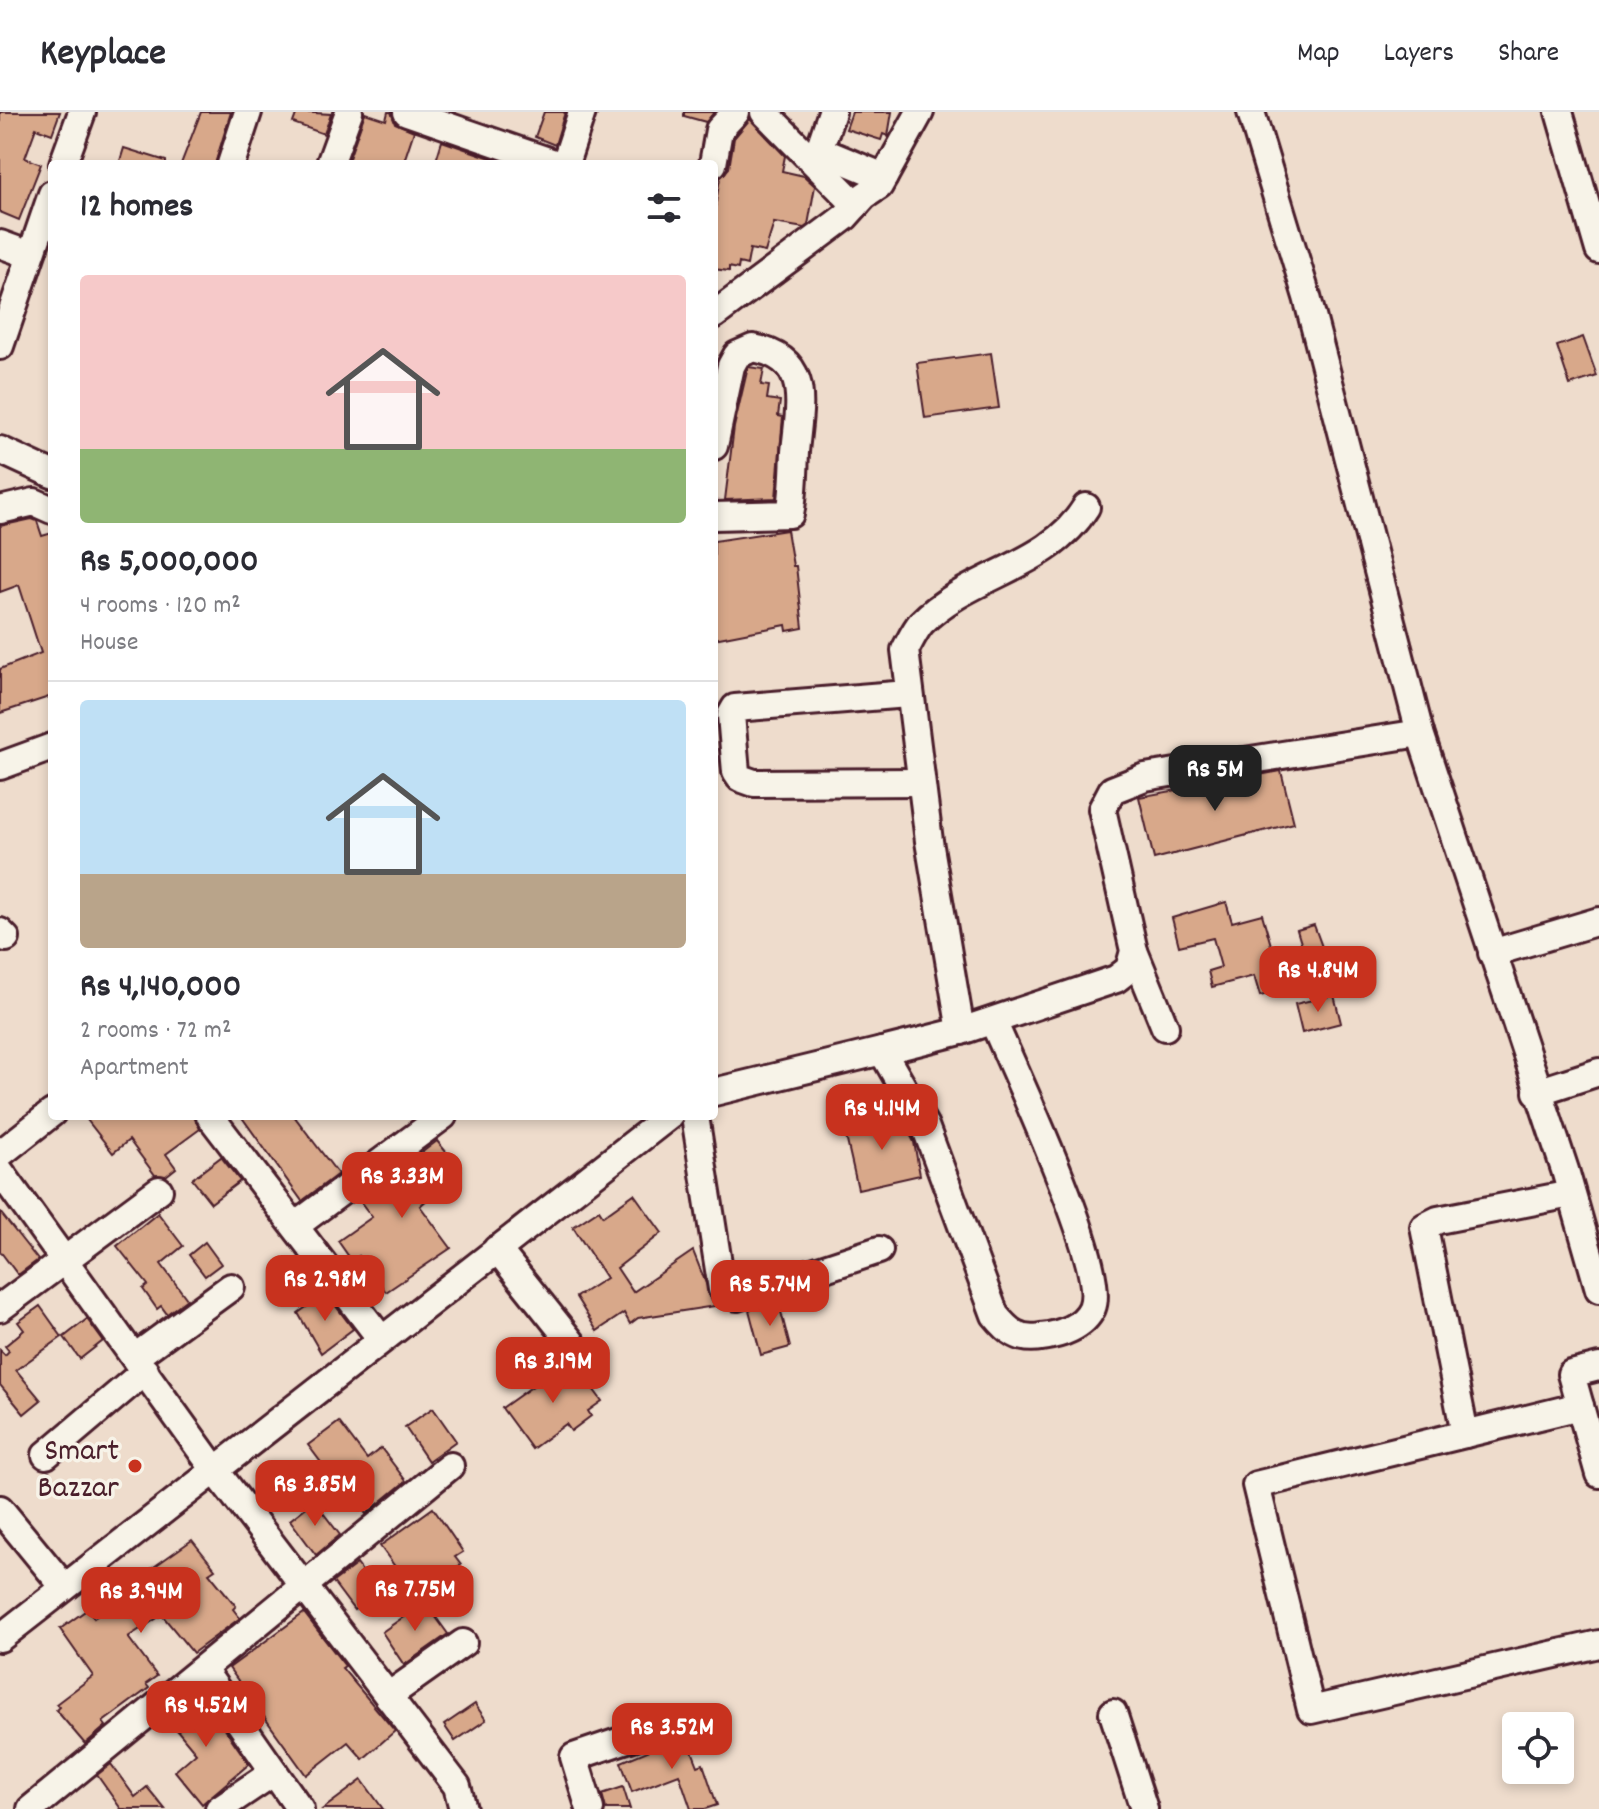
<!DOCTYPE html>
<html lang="en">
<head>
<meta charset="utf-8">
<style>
  body { margin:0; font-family:Dekko,sans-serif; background:#f2f2f3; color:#2b2b33; height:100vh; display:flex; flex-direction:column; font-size:30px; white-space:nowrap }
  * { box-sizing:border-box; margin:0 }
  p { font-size:26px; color:#7c7c81 }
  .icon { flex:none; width:44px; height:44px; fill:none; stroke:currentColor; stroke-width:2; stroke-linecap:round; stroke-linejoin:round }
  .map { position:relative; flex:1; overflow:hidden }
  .panel { position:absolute; left:48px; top:48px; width:670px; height:960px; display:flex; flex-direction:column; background:#fff; border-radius:8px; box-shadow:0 4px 12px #0003 }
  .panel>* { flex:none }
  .controls { position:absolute; left:1502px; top:1600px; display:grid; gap:16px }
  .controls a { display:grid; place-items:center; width:72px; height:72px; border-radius:8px; background:#fff; box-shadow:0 4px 12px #0003; font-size:40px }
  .price { position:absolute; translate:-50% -68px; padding:0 18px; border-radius:16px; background:#c8321e; color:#fff; font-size:26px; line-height:52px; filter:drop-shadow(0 2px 4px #0008) }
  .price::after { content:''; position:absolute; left:50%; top:48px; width:24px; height:18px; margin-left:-12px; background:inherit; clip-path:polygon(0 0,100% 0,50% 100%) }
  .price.current { background:#222; color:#fff }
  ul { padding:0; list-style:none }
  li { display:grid; align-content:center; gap:16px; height:424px; padding:0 32px }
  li+li { border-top:2px solid #e1e1e2 }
  li span { display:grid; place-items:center; height:248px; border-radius:8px; color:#555 }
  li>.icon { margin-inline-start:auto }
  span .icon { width:144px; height:144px; fill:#fffc; stroke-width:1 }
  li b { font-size:34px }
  h2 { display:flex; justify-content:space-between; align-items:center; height:96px; padding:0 32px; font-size:34px }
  header { display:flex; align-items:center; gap:48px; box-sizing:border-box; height:112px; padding:0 40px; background:#fff; border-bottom:2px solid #e1e1e2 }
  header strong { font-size:38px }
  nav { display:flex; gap:44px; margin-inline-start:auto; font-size:28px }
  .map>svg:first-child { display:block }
</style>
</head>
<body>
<header>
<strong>Keyplace</strong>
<nav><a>Map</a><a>Layers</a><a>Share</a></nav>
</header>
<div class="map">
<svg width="1599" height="1697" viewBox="0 0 1599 1697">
  <rect width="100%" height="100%" fill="#eedccc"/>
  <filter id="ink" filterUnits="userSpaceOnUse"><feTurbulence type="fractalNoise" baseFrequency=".0125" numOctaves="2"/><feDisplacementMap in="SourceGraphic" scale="16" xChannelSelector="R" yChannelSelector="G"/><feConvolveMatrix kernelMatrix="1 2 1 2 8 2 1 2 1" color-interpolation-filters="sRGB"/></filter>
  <g filter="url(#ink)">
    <g fill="#d8a88a" stroke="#4a1f2b" stroke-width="2">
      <path d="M 0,0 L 60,0 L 52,22 L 36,16 L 25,46 L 41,52 L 19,108 L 0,100 Z"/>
      <path d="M 201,0 L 231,0 L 215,52 L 181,52 Z"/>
      <path d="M 297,0 L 331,2 L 324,22 L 293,11 Z"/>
      <path d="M 388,0 L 391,0 L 395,11 L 414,19 L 403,52 L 347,52 L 365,1 L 386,8 Z"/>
      <path d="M 544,0 L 565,0 L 555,33 L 535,25 Z"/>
      <path d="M 684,0 L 714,0 L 706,10 L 684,4 Z"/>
      <path d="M 852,0 L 892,0 L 888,24 L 883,22 L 881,28 L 846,17 Z"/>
      <path d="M 750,7 L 785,44 L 782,59 L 804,64 L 815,74 L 808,113 L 804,116 L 774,111 L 765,140 L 750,137 L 747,153 L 739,151 L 738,157 L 729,155 L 729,159 L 714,157 L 714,102 L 720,66 L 729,56 L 734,26 Z"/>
      <path d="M 442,29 L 508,52 L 435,52 Z"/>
      <path d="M 124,36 L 166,49 L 166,52 L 119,52 Z"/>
      <path d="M 1583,225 L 1597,264 L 1570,273 L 1557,234 Z"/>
      <path d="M 991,241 L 999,296 L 925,306 L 917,251 Z"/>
      <path d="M 748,255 L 764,257 L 761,273 L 769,274 L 767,287 L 780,289 L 778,304 L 783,305 L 776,386 L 725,388 L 734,315 Z"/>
      <path d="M 32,407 L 37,409 L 42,424 L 52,421 L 52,584 L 0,601 L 0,557 L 41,541 L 19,473 L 0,480 L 0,414 Z"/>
      <path d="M 787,418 L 793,454 L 796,454 L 803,516 L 787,519 L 786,513 L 714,527 L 714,429 Z"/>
      <path d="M 1281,659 L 1294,711 L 1154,747 L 1139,685 Z"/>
      <path d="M 1226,790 L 1232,810 L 1262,802 L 1284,878 L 1260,884 L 1254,864 L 1212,875 L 1208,859 L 1221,855 L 1213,826 L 1179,834 L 1172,806 Z"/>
      <path d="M 1314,813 L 1322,835 L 1304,841 L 1297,818 Z"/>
      <path d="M 1334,883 L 1341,911 L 1302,921 L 1295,892 Z"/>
      <path d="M 900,1003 L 914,1030 L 920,1063 L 858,1077 L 844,1016 Z"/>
      <path d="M 84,1004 L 194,1004 L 200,1017 L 166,1042 L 176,1056 L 166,1064 L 155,1063 L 129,1028 L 113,1041 Z"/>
      <path d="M 241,1004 L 294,1004 L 338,1062 L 302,1089 Z"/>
      <path d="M 437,1029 L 461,1058 L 420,1094 L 451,1136 L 386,1180 L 359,1144 L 352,1149 L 338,1129 L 372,1105 L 359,1088 Z"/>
      <path d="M 221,1045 L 240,1069 L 211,1091 L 192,1067 Z"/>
      <path d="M 634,1082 L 662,1121 L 617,1156 L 633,1180 L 693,1139 L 715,1194 L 638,1206 L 630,1212 L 624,1201 L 597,1219 L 576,1185 L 606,1166 L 573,1115 L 599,1098 L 603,1104 Z"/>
      <path d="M 0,1100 L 38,1148 L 18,1163 L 0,1139 Z"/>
      <path d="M 158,1101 L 183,1134 L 161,1152 L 187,1187 L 167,1202 L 161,1194 L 157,1197 L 143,1177 L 148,1173 L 117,1134 Z"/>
      <path d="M 205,1130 L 221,1152 L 205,1164 L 189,1143 Z"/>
      <path d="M 326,1181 L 353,1217 L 321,1241 L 298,1201 Z"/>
      <path d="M 778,1188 L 790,1235 L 761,1243 L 749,1198 Z"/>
      <path d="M 40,1194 L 62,1225 L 16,1258 L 41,1288 L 24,1302 L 0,1273 L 0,1238 L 5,1243 L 9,1239 L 5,1234 L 24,1218 L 18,1210 Z"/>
      <path d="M 87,1207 L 103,1229 L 80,1247 L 64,1225 Z"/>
      <path d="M 571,1247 L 602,1289 L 588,1299 L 591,1304 L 571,1319 L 566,1312 L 532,1337 L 502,1296 Z"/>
      <path d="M 433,1296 L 456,1329 L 428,1349 L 405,1315 Z"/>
      <path d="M 339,1310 L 367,1347 L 381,1336 L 406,1369 L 366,1402 L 336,1362 L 332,1365 L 308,1333 Z"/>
      <path d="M 314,1389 L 340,1423 L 316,1443 L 290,1408 Z"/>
      <path d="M 433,1396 L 463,1440 L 455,1445 L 461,1453 L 418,1486 L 380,1434 Z"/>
      <path d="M 192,1428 L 215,1457 L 209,1461 L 236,1494 L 233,1497 L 240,1506 L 193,1541 L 162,1503 L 128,1525 L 157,1564 L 146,1572 L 149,1576 L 103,1610 L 106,1614 L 85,1632 L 56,1598 L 59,1595 L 56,1592 L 93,1564 L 60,1517 L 88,1497 L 94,1506 L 134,1476 L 131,1471 Z"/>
      <path d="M 357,1452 L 378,1480 L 354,1498 L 333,1470 Z"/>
      <path d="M 425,1490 L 448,1522 L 404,1553 L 382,1520 Z"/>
      <path d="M 304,1501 L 345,1554 L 342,1556 L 395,1619 L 363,1647 L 348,1630 L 306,1663 L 229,1556 Z"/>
      <path d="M 199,1580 L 249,1652 L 202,1692 L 175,1659 L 196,1641 L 167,1606 Z"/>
      <path d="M 475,1592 L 486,1608 L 455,1629 L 444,1613 Z"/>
      <path d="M 684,1618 L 698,1654 L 703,1652 L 717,1693 L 705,1697 L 691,1697 L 679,1662 L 632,1680 L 621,1650 L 674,1628 Z"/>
      <path d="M 111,1652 L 135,1685 L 147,1675 L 165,1697 L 121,1697 L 97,1663 Z"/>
      <path d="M 362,1668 L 383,1697 L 323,1697 Z"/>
      <path d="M 623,1675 L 630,1697 L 606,1697 L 602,1682 Z"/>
    </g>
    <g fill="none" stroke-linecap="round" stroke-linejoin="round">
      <defs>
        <g id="minor">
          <path d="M 407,0 L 557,52"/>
          <path d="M 764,0 L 856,93"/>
          <path d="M 832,0 L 819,38 L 884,65"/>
          <path d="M 1251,0 L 1307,185 L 1420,621 L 1565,1058 L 1599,1177"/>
          <path d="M 1559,0 L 1599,138"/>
          <path d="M 63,52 L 82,0"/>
          <path d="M 231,52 L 248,0"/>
          <path d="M 330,52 L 349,0"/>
          <path d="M 565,52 L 582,0"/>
          <path d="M 713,52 L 719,18 L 736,0"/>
          <path d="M 0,132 L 30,143"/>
          <path d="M 714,203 L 845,105 L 864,84 L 879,74 L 920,0"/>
          <path d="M 0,234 L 52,82"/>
          <path d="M 714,334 L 731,254 L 737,243 L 753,236 C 813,247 799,294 795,340 C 794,360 794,382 790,402 L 714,404"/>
          <path d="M 0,338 L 52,362"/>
          <path d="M 0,398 L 34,390 L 52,398"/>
          <path d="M 908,582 L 735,596 L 731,603 L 736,660 L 740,666 L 754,671 L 921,670"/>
          <path d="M 0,654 L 52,635"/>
          <path d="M 0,820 L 6,826"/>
          <path d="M 1134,839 L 1165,915"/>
          <path d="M 1492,841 L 1599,809"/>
          <path d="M 961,919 L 929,729 L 905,538 C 910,529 915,518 921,511 C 970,461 1049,456 1086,395"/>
          <path d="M 882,939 L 961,919 L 1116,867 L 1129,857 L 1134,839 L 1102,697 L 1112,678 L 1145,665 L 1420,621"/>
          <path d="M 714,980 L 882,939 L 925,1014 L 995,1203 C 1008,1219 1019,1229 1041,1225 C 1059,1223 1084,1215 1092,1196 C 1109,1157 1013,956 993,909"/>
          <path d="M 1537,980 L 1599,960"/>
          <path d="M 210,1004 L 381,1227"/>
          <path d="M 695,1004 L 722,1177 L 737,1185 L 879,1138"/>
          <path d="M 0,1042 L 52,1001"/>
          <path d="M 0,1059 L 215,1358 L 457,1674 L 463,1697"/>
          <path d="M 295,1114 L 443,1004"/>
          <path d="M 497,1137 L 572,1231"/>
          <path d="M 0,1196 L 159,1078"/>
          <path d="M 135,1245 L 231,1175"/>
          <path d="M 1599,1255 L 1571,1262 L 1599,1362"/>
          <path d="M 1580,1294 L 1256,1373 L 1311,1598 L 1599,1532"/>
          <path d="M 1465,1322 L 1424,1115 L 1438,1108 L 1571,1082"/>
          <path d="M 46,1343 L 145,1259"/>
          <path d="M 0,1397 L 64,1475"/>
          <path d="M 0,1526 L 669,1004"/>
          <path d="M 203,1558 L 300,1697"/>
          <path d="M 388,1584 L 463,1531"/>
          <path d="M 1113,1601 L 1144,1697"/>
          <path d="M 31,1697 L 450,1354"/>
          <path d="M 219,1697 L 274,1660"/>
          <path d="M 590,1697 L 574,1645 L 668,1613"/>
        </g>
      </defs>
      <use href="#minor" stroke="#4a1f2b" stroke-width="32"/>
      <use href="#minor" stroke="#f7f3e8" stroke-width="26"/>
    </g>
  </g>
  <circle fill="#c8321e" stroke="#f7f3e8" stroke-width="3" cx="135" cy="1354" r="8"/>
  <g text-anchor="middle" stroke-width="7" stroke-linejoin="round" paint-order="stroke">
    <g font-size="32" fill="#4a1f2b" stroke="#f7f3e8" text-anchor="end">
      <text x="119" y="1347">Smart<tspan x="119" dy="37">Bazzar</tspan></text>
    </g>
  </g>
</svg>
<div class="controls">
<a><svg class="icon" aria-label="locate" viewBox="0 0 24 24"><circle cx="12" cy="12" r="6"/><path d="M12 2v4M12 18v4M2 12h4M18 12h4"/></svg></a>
</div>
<b class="price current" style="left:1215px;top:701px">Rs 5M</b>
<b class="price" style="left:1318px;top:902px">Rs 4.84M</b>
<b class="price" style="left:882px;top:1040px">Rs 4.14M</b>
<b class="price" style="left:402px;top:1108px">Rs 3.33M</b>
<b class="price" style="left:325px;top:1211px">Rs 2.98M</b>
<b class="price" style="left:770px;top:1216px">Rs 5.74M</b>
<b class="price" style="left:553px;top:1293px">Rs 3.19M</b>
<b class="price" style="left:315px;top:1416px">Rs 3.85M</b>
<b class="price" style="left:415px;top:1521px">Rs 7.75M</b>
<b class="price" style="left:141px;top:1523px">Rs 3.94M</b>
<b class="price" style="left:206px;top:1637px">Rs 4.52M</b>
<b class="price" style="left:672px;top:1659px">Rs 3.52M</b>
<section class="panel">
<h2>12 homes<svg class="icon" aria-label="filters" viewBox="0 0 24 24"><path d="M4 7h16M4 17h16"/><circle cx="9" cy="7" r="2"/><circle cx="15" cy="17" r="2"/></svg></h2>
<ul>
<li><span style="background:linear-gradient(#f6c9c9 70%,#8fb573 0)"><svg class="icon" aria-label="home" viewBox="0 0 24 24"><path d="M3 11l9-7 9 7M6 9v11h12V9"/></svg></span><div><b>Rs 5,000,000</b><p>4 rooms · 120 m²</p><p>House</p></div></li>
<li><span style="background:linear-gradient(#bfe0f5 70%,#b9a48a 0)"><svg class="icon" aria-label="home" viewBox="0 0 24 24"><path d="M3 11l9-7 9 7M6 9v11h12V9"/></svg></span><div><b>Rs 4,140,000</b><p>2 rooms · 72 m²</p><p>Apartment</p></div></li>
</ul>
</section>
</div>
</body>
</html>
